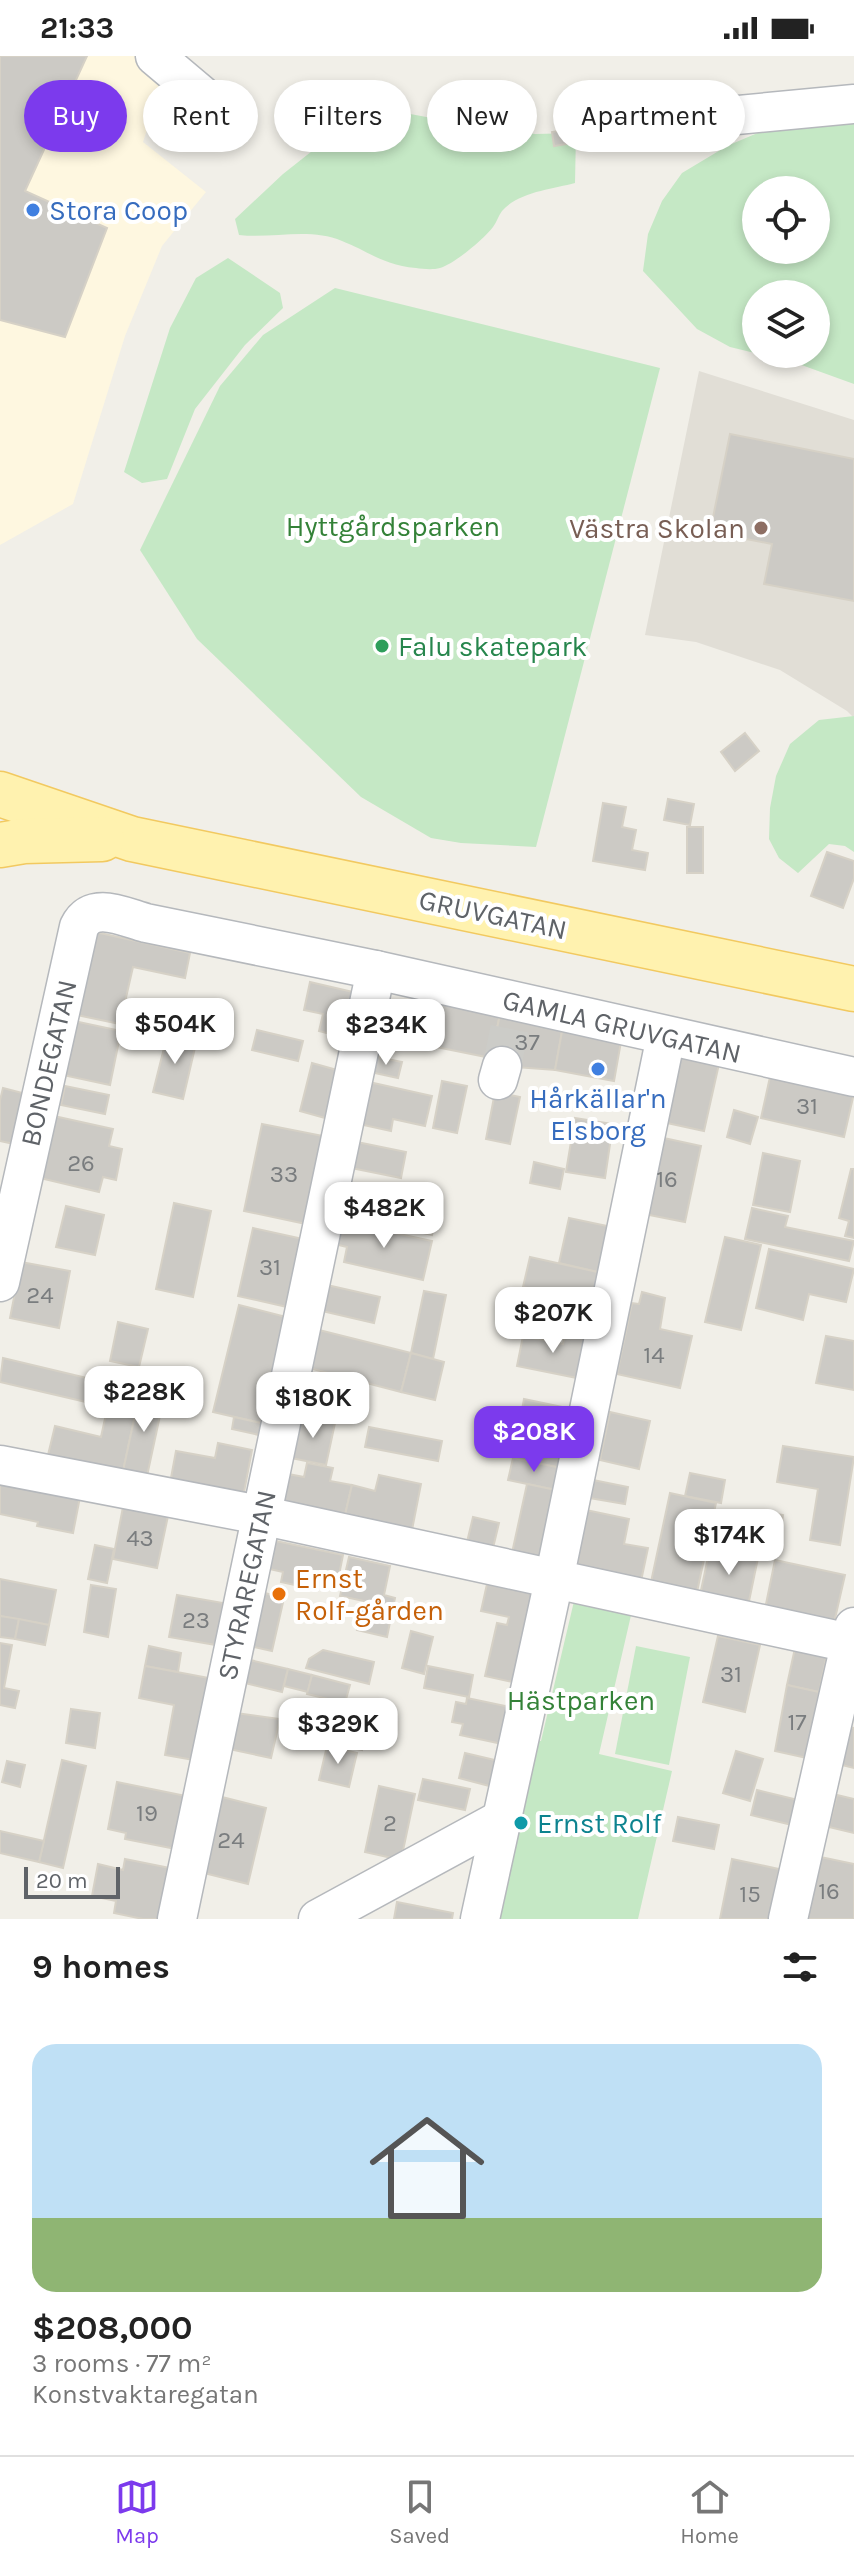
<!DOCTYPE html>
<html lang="en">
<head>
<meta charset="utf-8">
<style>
  body { margin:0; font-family:Karla,sans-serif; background:#f2f2f2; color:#222; height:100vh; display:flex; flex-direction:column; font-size:30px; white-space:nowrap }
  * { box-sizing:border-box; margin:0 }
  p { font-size:26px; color:#767676 }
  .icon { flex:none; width:44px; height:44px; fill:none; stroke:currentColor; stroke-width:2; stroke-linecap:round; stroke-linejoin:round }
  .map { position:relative; height:1863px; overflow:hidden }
  .details { display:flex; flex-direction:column; background:#fff; flex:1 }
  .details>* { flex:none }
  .banner { position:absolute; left:24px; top:24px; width:806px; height:72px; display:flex; gap:16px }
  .tools { position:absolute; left:742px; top:120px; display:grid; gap:16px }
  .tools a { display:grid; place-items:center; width:88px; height:88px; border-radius:50%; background:#fff; box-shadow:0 4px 12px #0003; font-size:40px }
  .scale { position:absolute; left:24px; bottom:20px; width:96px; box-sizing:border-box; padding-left:8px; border:4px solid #5f6368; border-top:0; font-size:22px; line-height:28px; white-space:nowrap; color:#5f6368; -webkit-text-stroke:6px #fff; paint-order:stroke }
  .price { position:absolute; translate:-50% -68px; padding:0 18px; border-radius:16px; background:#fff; color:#222; font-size:26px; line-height:52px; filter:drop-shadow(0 2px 4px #0008) }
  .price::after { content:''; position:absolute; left:50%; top:48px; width:24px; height:18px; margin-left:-12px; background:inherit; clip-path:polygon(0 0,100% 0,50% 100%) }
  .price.on { background:#7c3aed; color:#fff }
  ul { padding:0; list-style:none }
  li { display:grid; align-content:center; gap:16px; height:424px; padding:0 32px }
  li span { display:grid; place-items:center; height:248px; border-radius:24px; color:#555 }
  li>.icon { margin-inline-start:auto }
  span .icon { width:144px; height:144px; fill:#fffc; stroke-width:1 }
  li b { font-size:34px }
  h2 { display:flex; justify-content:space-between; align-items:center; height:96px; padding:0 32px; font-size:34px }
  .tag { padding:0 28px; border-radius:36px; background:#fff; box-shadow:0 4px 12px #0003; font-size:28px; line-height:72px }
  .tag.on { background:#7c3aed; color:#fff }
  .status { display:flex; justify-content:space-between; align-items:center; height:56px; padding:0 40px; background:#fff; direction:ltr }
  .status svg { height:22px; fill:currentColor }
  .tab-bar { display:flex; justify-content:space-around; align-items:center; height:112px; border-top:2px solid #e0e0e0; background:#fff; font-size:22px; color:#767676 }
  .tab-bar a { display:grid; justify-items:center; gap:4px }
  .tab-bar .on { color:#7c3aed }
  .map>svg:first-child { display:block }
</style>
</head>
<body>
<div class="status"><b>21:33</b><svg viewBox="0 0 49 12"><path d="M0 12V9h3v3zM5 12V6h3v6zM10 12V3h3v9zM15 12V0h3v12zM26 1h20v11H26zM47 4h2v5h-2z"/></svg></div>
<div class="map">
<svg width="854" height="1863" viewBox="0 0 854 1863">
  <rect width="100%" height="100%" fill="#f1efe8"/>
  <path fill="#fef7e0" d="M 0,0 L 145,0 L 167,13 L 143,86 L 206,136 L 162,190 L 125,280 L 73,448 L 0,489 Z"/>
  <path fill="#e1ded6" d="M 699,315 L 854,364 L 854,662 L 847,655 L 780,614 L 696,586 L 645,579 Z"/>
  <g fill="#c5e8c5" fill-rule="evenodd">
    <path d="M 356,43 L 394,55 L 475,70 L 535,78 L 576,77 L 575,127 C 553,133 518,136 502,155 C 498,160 497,166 493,171 C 484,183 454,208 440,212 C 433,214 423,213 416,212 C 383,209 370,196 342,185 C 309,171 273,183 239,179 L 235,163 L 283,118 L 321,88 L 328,76 L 329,64 L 337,51 Z"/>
    <path d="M 854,62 L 854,328 L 796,307 L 730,291 L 697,273 L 643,215 L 648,178 L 662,145 L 682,117 L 727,90 L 774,70 ZM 756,134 L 816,134 L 816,194 L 756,194 ZM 756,238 L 816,238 L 816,298 L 756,298 Z"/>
    <path d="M 228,202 L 280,237 L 283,252 L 245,289 L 195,353 L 167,423 L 142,427 L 124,416 L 170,272 L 196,222 Z"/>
    <path d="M 335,232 L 660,312 L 536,791 L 461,787 L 431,782 L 361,741 L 197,583 L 140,494 L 220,330 L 263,279 Z"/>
    <path d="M 854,660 L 854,796 L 845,790 L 829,788 L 798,817 L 779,802 L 769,783 L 770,752 L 776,720 L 790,688 L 819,664 Z"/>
    <path d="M 575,1541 L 632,1555 L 599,1698 L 672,1715 L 638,1863 L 493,1863 L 534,1684 L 541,1685 Z"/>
    <path d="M 636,1590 L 690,1601 L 669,1709 L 615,1698 Z"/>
  </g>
  <g fill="#cccac5" stroke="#d6d1c6" stroke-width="2">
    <path d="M 0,0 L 87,0 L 25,135 L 107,172 L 65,281 L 0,264 Z"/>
    <path d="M 571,73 L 573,87 L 554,90 L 552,76 Z"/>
    <path d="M 730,378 L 854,403 L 854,545 L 764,528 L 772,488 L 710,476 Z"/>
    <path d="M 745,677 L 759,695 L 735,715 L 721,696 Z"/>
    <path d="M 668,743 L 694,748 L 690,769 L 664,764 Z"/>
    <path d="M 603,747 L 626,751 L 622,771 L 636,774 L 632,794 L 648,797 L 645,814 L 593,805 Z"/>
    <rect x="687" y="771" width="16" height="46"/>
    <path d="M 827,796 L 854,805 L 854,822 L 843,852 L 811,840 Z"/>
    <path d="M 91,875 L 190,897 L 185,922 L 133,911 L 120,968 L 72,958 Z"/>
    <path d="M 310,926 L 353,936 L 342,981 L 319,975 L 323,958 L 304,954 Z"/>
    <path d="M 440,946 L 500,958 L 491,1002 L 431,990 Z"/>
    <path d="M 500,958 L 563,970 L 555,1014 L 502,1010 L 491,1002 Z"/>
    <path d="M 74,965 L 121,975 L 110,1029 L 63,1019 Z"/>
    <path d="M 563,970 L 622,980 L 614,1025 L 555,1014 Z"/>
    <path d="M 257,974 L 303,985 L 298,1005 L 252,994 Z"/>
    <path d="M 168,976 L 197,983 L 183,1043 L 153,1036 Z"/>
    <path d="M 670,987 L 721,999 L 704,1075 L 653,1064 Z"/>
    <path d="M 373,1000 L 402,1006 L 398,1022 L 370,1016 Z"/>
    <path d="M 312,1007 L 337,1014 L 325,1062 L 300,1055 Z"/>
    <path d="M 773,1007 L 854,1037 L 844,1081 L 761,1062 Z"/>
    <path d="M 442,1025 L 467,1030 L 457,1077 L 433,1072 Z"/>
    <path d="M 369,1026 L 432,1040 L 425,1070 L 393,1063 L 391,1075 L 359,1068 Z"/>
    <path d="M 65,1030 L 109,1039 L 105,1058 L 61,1049 Z"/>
    <path d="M 3,1032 L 26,1038 L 14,1088 L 0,1085 L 0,1044 Z"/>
    <path d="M 495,1036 L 520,1041 L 510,1088 L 486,1083 Z"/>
    <path d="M 734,1054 L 758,1061 L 750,1088 L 727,1081 Z"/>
    <path d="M 54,1060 L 113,1073 L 109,1090 L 122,1093 L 116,1124 L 103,1121 L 99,1136 L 40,1122 Z"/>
    <path d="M 575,1062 L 613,1068 L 605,1122 L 566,1116 Z"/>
    <path d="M 262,1068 L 323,1080 L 306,1168 L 244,1155 Z"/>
    <path d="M 650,1079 L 701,1090 L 685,1166 L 634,1156 Z"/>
    <path d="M 357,1086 L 406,1096 L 401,1122 L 351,1112 Z"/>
    <path d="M 763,1097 L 800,1105 L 790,1156 L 753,1149 Z"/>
    <path d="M 534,1106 L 564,1113 L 560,1133 L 530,1127 Z"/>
    <path d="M 851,1113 L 854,1113 L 854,1182 L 845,1180 L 849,1165 L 839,1162 Z"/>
    <path d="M 349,1128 L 439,1149 L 432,1179 L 342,1158 Z"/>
    <path d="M 174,1147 L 211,1155 L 193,1241 L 156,1233 Z"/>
    <path d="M 66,1150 L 104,1159 L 95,1199 L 56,1191 Z"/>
    <path d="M 752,1152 L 788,1160 L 785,1171 L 854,1185 L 849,1205 L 745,1183 Z"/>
    <path d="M 569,1162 L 612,1171 L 602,1217 L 559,1207 Z"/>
    <path d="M 339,1165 L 432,1185 L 423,1224 L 344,1206 L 347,1191 L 334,1188 Z"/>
    <path d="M 253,1172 L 303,1183 L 287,1251 L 238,1240 Z"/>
    <path d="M 725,1181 L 761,1189 L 741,1274 L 705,1266 Z"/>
    <path d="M 769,1193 L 854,1213 L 846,1246 L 809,1238 L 803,1264 L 756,1252 Z"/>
    <path d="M 530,1201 L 602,1217 L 591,1268 L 568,1263 L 573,1242 L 523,1231 Z"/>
    <path d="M 21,1206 L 70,1215 L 59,1272 L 10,1262 Z"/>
    <path d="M 327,1229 L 380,1241 L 374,1267 L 322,1255 Z"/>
    <path d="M 424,1235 L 446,1239 L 433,1303 L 411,1297 Z"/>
    <path d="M 642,1236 L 665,1242 L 660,1273 L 692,1280 L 680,1332 L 617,1318 L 632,1247 L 639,1248 Z"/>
    <path d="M 239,1249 L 286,1261 L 261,1367 L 213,1356 Z"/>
    <path d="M 118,1266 L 148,1273 L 139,1311 L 110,1305 Z"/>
    <path d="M 319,1274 L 411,1297 L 401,1336 L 309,1312 Z"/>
    <path d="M 565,1278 L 586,1282 L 577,1322 L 517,1310 L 523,1280 L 563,1288 Z"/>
    <path d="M 826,1280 L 854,1285 L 854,1334 L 816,1327 Z"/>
    <path d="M 411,1297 L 444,1306 L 435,1344 L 401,1336 Z"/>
    <path d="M 3,1302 L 91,1323 L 86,1346 L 0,1326 Z"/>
    <path d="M 306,1326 L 330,1331 L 325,1352 L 301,1347 Z"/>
    <path d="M 112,1330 L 140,1336 L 123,1415 L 48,1399 L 55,1370 L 101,1381 Z"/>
    <path d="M 140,1336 L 164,1341 L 147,1420 L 123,1415 Z"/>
    <path d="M 524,1343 L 572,1353 L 561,1412 L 513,1402 Z"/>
    <path d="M 610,1356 L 650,1365 L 639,1413 L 600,1404 Z"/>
    <path d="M 300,1360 L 335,1367 L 326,1409 L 291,1402 Z"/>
    <path d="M 234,1361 L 261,1367 L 259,1379 L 232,1373 Z"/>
    <path d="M 369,1371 L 442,1385 L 438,1405 L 365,1391 Z"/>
    <path d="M 218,1387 L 252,1394 L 244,1436 L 171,1422 L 176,1395 L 215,1402 Z"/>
    <path d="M 783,1390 L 854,1401 L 840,1489 L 810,1484 L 818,1433 L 777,1426 Z"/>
    <path d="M 513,1402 L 561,1412 L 556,1434 L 508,1424 Z"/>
    <path d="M 307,1407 L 333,1412 L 330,1425 L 352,1429 L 345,1459 L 282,1445 L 288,1418 L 304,1421 Z"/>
    <path d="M 690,1417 L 725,1424 L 721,1447 L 685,1440 Z"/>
    <path d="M 379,1419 L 421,1428 L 412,1474 L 345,1459 L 352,1429 L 375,1435 Z"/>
    <path d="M 593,1424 L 628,1431 L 625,1448 L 589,1442 Z"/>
    <path d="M 0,1426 L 80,1441 L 73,1477 L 37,1470 L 38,1466 L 0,1458 Z"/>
    <path d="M 527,1428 L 556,1434 L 542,1503 L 512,1497 Z"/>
    <path d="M 670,1437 L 716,1447 L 697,1536 L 651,1526 Z"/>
    <path d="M 123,1451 L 168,1460 L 157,1512 L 113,1503 Z"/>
    <path d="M 586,1454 L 629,1463 L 624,1488 L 648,1492 L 641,1525 L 575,1511 Z"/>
    <path d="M 760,1455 L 783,1459 L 779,1486 L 756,1482 Z"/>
    <path d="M 473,1461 L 499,1467 L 493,1492 L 467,1486 Z"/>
    <path d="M 271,1484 L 343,1499 L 337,1529 L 320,1525 L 318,1534 L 281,1526 L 283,1516 L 265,1512 Z"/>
    <path d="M 95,1489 L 114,1493 L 107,1527 L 88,1523 Z"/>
    <path d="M 710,1492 L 758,1502 L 748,1550 L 700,1539 Z"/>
    <path d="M 349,1501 L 390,1510 L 384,1539 L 395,1542 L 387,1581 L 357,1574 L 364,1545 L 340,1540 Z"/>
    <path d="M 775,1504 L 845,1519 L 834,1567 L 765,1553 Z"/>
    <path d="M 0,1523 L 56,1534 L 49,1569 L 0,1560 Z"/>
    <path d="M 487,1528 L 539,1539 L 522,1628 L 485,1620 L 497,1567 L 507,1569 L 509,1561 L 481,1555 Z"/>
    <path d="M 91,1529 L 116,1533 L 108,1581 L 84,1576 Z"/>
    <path d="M 261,1536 L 284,1542 L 272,1595 L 249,1590 Z"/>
    <path d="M 177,1539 L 223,1547 L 216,1589 L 169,1581 Z"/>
    <path d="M 0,1560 L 19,1563 L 15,1583 L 0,1581 Z"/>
    <path d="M 19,1563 L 49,1569 L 45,1589 L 15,1583 Z"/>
    <path d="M 411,1575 L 433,1581 L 424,1618 L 402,1612 Z"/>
    <path d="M 718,1580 L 760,1589 L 745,1656 L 703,1646 Z"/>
    <path d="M 0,1587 L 12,1589 L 4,1632 L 19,1635 L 15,1652 L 0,1649 Z"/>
    <path d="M 149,1590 L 181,1597 L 178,1616 L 145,1610 Z"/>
    <path d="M 795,1592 L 827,1598 L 819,1636 L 787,1629 Z"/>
    <path d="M 323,1594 L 374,1606 L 369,1628 L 306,1612 L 309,1603 Z"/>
    <path d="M 246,1603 L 288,1613 L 282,1636 L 241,1626 Z"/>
    <path d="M 145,1610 L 209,1622 L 194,1704 L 165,1699 L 174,1649 L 139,1642 Z"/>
    <path d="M 428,1610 L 473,1619 L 469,1641 L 424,1632 Z"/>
    <path d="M 288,1613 L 312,1619 L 308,1636 L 284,1630 Z"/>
    <path d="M 312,1619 L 350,1629 L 345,1647 L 307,1638 Z"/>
    <path d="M 787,1629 L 819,1636 L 807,1702 L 775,1695 Z"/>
    <path d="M 467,1642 L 515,1652 L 507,1689 L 460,1679 L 463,1668 L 452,1666 L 456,1646 L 466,1648 Z"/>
    <path d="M 71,1653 L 100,1657 L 95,1692 L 66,1687 Z"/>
    <path d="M 349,1654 L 369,1659 L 362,1694 L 341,1690 Z"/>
    <path d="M 236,1657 L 280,1663 L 271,1702 L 229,1693 Z"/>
    <path d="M 849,1671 L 854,1672 L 854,1712 L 842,1709 Z"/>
    <path d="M 327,1690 L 357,1697 L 349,1731 L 319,1724 Z"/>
    <path d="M 736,1695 L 763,1703 L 750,1745 L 723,1737 Z"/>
    <path d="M 465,1697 L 499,1705 L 493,1731 L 459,1722 Z"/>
    <path d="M 62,1704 L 86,1710 L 63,1812 L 39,1806 Z"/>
    <path d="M 7,1705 L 25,1709 L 20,1731 L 2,1726 Z"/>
    <path d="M 423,1723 L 470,1733 L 465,1754 L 418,1744 Z"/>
    <path d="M 117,1726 L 186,1740 L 176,1793 L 125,1783 L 126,1777 L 108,1773 Z"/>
    <path d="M 379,1730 L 415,1738 L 401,1804 L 365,1796 Z"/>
    <path d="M 757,1734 L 798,1744 L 792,1769 L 751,1759 Z"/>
    <path d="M 214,1739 L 266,1752 L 248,1828 L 196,1815 Z"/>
    <path d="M 837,1739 L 854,1743 L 854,1777 L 829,1771 Z"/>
    <path d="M 678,1761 L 719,1769 L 714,1793 L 673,1785 Z"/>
    <path d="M 0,1775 L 44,1785 L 39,1806 L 0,1797 Z"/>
    <path d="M 811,1799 L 854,1808 L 854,1863 L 799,1863 Z"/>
    <path d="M 125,1803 L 170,1812 L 159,1863 L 143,1863 L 114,1857 L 116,1845 L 92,1840 L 98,1808 L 123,1814 Z"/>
    <path d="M 732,1803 L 779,1813 L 769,1863 L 720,1863 Z"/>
    <path d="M 397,1846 L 453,1857 L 452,1863 L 394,1863 Z"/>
  </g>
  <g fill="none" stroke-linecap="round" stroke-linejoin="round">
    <path stroke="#ccccc8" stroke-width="38" stroke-dasharray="38 19" stroke-linecap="butt" d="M 502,1010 L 512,960"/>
    <defs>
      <g id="minor">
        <path d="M 155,0 L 219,54"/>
        <path d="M 632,69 L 854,48"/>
        <path d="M 498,1024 L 502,1010"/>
        <path d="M 0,1226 L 79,871 C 92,844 124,861 146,867 L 376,914 L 854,1021"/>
        <path d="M 0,1409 L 260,1459 L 854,1588"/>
        <path d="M 177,1863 L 376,914"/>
        <path d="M 318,1863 L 502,1763"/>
        <path d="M 480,1863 L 554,1524 L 666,980"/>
        <path d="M 788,1863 L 854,1571"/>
      </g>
      <g id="major">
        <path d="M 0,738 L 132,783 L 854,933"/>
        <path d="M 0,789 L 24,785 L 102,783"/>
      </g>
    </defs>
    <use href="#minor" stroke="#b5b8bc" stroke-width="41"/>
    <use href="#major" stroke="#f2c960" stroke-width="47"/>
    <use href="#minor" stroke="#fff" stroke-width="38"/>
    <use href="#major" stroke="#fff2af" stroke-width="44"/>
  </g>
  <g fill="#3f7fe0" stroke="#fff" stroke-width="3">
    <circle cx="33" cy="154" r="8"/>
    <circle cx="598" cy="1013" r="8"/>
  </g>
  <circle fill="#8d6e63" stroke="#fff" stroke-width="3" cx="761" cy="472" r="8"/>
  <circle fill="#2e9e5b" stroke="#fff" stroke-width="3" cx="382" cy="590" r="8"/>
  <circle fill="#e8710a" stroke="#fff" stroke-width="3" cx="279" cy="1538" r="8"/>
  <circle fill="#0f9aa8" stroke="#fff" stroke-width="3" cx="521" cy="1767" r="8"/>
  <g text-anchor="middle" stroke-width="8" stroke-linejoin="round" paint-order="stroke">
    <g font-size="24" fill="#7a7d7f">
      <text x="527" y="994">37</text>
      <text x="807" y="1058">31</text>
      <text x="81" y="1115">26</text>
      <text x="284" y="1126">33</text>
      <text x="667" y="1131">16</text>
      <text x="270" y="1219">31</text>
      <text x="40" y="1247">24</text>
      <text x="654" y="1307">14</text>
      <text x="140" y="1490">43</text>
      <text x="196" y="1572">23</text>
      <text x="731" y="1626">31</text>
      <text x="797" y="1674">17</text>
      <text x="147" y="1765">19</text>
      <text x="390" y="1775">2</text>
      <text x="231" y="1792">24</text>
      <text x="829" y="1843">16</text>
      <text x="750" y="1846">15</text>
    </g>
    <g font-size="28" fill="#366cbe" stroke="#fff" text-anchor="start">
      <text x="49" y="164">Stora Coop</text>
      <text x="598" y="1052" text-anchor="middle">Hårkällar'n<tspan x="598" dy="32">Elsborg</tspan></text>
    </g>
    <g font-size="28" fill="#348238" stroke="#fff">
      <text x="393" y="480">Hyttgårdsparken</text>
      <text x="581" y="1654">Hästparken</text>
    </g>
    <g font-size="28" fill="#785e54" stroke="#fff" text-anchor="end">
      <text x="745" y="482">Västra Skolan</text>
    </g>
    <g font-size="28" fill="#27864d" stroke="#fff" text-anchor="start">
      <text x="398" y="600">Falu skatepark</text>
    </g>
    <g font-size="28" fill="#5f6368" stroke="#fff">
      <text transform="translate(493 858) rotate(12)" y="10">GRUVGATAN</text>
      <text transform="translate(622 970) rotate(13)" y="10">GAMLA GRUVGATAN</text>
      <text transform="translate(48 1007) rotate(-77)" y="10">BONDEGATAN</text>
      <text transform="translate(246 1529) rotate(-78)" y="10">STYRAREGATAN</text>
    </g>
    <g font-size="28" fill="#c56008" stroke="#fff" text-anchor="start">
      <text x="295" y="1532">Ernst<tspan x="295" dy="32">Rolf-gården</tspan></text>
    </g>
    <g font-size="28" fill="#0d838f" stroke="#fff" text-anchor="start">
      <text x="537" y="1777">Ernst Rolf</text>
    </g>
  </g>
</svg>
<div class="tools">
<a><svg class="icon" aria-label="locate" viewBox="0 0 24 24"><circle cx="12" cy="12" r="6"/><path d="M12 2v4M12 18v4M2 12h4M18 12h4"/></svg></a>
<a><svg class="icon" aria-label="layers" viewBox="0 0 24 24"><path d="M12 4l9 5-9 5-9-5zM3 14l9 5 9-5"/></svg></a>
</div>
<div class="scale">20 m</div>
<b class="price" style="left:175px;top:1010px">$504K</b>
<b class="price" style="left:386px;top:1011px">$234K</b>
<b class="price" style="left:384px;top:1194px">$482K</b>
<b class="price" style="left:553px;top:1299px">$207K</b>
<b class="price" style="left:144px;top:1378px">$228K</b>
<b class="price" style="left:313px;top:1384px">$180K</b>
<b class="price on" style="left:534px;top:1418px">$208K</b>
<b class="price" style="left:729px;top:1521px">$174K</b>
<b class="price" style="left:338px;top:1710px">$329K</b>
<div class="banner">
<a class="tag on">Buy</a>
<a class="tag">Rent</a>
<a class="tag">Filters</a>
<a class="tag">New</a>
<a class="tag">Apartment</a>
</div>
</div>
<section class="details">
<h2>9 homes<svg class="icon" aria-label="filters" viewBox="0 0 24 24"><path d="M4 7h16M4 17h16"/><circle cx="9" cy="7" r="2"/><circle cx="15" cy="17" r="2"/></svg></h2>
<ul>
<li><span style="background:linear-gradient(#bfe0f5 70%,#8fb573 0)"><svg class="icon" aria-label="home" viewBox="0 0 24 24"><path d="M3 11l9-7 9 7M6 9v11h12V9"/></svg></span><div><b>$208,000</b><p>3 rooms · 77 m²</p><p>Konstvaktaregatan</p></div></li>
</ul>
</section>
<nav class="tab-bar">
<a class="on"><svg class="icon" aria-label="map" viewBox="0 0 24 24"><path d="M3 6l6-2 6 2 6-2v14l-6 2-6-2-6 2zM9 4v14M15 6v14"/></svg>Map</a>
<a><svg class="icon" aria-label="saved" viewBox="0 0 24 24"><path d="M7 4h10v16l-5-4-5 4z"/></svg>Saved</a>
<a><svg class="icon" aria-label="home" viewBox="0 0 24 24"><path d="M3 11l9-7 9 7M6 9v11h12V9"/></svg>Home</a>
</nav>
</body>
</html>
